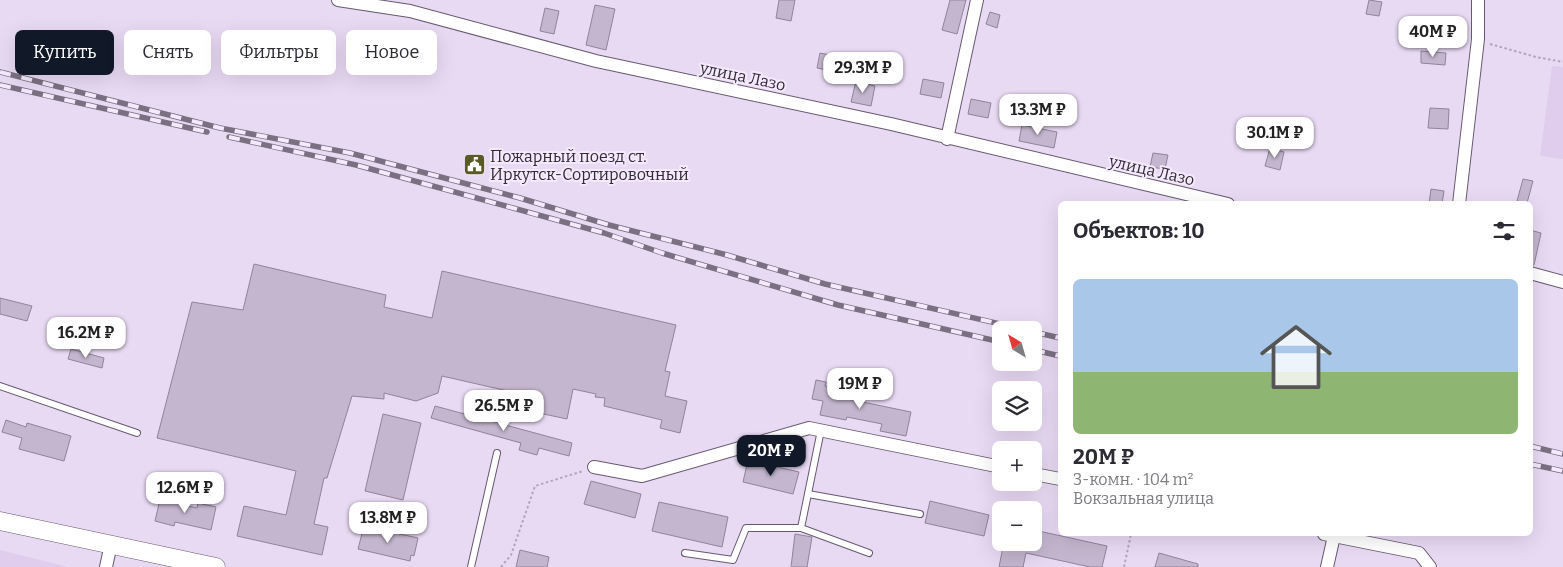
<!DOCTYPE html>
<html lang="ru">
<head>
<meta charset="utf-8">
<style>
  body { margin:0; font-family:Bitter,serif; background:#f7f7f7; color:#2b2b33; height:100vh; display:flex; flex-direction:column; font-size:19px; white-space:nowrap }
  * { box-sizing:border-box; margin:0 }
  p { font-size:16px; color:#7c7c81 }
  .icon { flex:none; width:28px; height:28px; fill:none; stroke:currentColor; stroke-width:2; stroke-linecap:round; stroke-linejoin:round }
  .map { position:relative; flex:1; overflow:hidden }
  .details { position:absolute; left:1058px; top:201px; width:475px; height:335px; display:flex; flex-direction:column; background:#fff; border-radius:8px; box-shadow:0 5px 20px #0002 }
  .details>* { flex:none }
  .top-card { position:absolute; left:15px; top:30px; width:475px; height:45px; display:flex; gap:10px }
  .needle { width:32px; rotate:323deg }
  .tools { position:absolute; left:992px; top:321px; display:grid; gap:10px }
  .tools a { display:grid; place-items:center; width:50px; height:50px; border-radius:8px; background:#fff; box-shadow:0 5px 20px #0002; font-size:25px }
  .price { position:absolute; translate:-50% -42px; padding:0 11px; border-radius:10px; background:#fff; color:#222; font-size:16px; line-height:32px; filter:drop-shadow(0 1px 2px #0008) }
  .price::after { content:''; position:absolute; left:50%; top:30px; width:15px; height:11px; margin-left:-8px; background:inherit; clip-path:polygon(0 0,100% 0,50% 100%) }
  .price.on { background:#111827; color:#fff }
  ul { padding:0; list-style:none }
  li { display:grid; align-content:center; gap:10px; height:265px; padding:0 15px }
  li+li { border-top:1px solid #e1e1e2 }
  li span { display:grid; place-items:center; height:155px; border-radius:8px; color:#555 }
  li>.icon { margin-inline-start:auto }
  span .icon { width:90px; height:90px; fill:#fffc; stroke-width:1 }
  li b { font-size:21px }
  h2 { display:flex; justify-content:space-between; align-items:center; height:60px; padding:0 15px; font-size:21px }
  .tag { padding:0 18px; border-radius:8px; background:#fff; box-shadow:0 5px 20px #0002; font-size:18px; line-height:45px }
  .tag.on { background:#111827; color:#fff }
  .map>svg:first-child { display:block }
</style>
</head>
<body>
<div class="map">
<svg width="1563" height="567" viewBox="0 0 1563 567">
  <rect width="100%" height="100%" fill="#e9daf4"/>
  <g fill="#e0cded">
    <path d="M 1552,66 L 1563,67 L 1563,159 L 1540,156 Z"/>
    <path d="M 0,550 L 69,567 L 0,567 Z"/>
  </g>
  <g fill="#c4b6ce" stroke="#90839a">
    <path d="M 779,0 L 795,0 L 791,21 L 776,18 Z"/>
    <path d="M 950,0 L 966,0 L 957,34 L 942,30 Z"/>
    <path d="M 1369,0 L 1382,2 L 1379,16 L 1366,14 Z"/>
    <path d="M 595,5 L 615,9 L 606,50 L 586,45 Z"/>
    <path d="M 545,8 L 559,11 L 554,34 L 540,31 Z"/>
    <path d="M 990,12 L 1000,15 L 997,28 L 986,24 Z"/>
    <path d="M 1421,51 L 1446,53 L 1445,65 L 1421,63 Z"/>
    <path d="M 820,53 L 840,57 L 837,72 L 817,68 Z"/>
    <path d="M 923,79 L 944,83 L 941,98 L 920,94 Z"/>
    <path d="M 856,81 L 875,86 L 871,106 L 851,102 Z"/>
    <path d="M 971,99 L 991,103 L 988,118 L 968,114 Z"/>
    <path d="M 1430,108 L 1449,109 L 1448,129 L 1428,128 Z"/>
    <path d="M 1022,125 L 1057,132 L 1054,148 L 1019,141 Z"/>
    <path d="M 1270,148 L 1284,152 L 1280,170 L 1265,166 Z"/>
    <path d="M 1153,153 L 1168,155 L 1165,169 L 1150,167 Z"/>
    <path d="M 1523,179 L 1533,181 L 1527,203 L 1517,201 Z"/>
    <path d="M 1431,189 L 1444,191 L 1442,204 L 1429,204 Z"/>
    <path d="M 1530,230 L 1541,233 L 1534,265 L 1530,265 Z"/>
    <path d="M 254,264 L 386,295 L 384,307 L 432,318 L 442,271 L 676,325 L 665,371 L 670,372 L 665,396 L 687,401 L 680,433 L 660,428 L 662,420 L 604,406 L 605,398 L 595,397 L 596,394 L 573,389 L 567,419 L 539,413 L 543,399 L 442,376 L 438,393 L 416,401 L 384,393 L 384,399 L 352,396 L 327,478 L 324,478 L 314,524 L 328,527 L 322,555 L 237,536 L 244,506 L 286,515 L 296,471 L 157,438 L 192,302 L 243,310 Z"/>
    <path d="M 0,298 L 32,306 L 27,321 L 0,314 Z"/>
    <path d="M 71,349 L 104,358 L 102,368 L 68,359 Z"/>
    <path d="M 816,380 L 826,382 L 825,386 L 845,390 L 843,398 L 911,412 L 906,436 L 880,431 L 882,424 L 847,417 L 846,420 L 820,415 L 823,401 L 812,399 Z"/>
    <path d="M 435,406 L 572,443 L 569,456 L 539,448 L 537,455 L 519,450 L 521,443 L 431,418 Z"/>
    <path d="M 383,414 L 421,423 L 403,500 L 365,491 Z"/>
    <path d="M 6,420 L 26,427 L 27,423 L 71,436 L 64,461 L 19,449 L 22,438 L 2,432 Z"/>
    <path d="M 748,460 L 799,472 L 793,494 L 743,482 Z"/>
    <path d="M 591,481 L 641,494 L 635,518 L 584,504 Z"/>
    <path d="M 161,495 L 180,500 L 179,504 L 197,508 L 198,503 L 216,507 L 211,530 L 175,522 L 174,526 L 155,521 Z"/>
    <path d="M 930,501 L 989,515 L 984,536 L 925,523 Z"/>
    <path d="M 659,502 L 728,517 L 722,547 L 652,531 Z"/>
    <path d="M 364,526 L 418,538 L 414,556 L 411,555 L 410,561 L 358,549 Z"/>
    <path d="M 1034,530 L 1107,546 L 1102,567 L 1090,567 L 1026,553 L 1023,567 L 999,567 L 1004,542 L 1034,542 Z"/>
    <path d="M 795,534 L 812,537 L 807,567 L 791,567 Z"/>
    <path d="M 520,550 L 549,557 L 547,567 L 516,567 Z"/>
    <path d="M 1159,553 L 1198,564 L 1198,567 L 1155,567 Z"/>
  </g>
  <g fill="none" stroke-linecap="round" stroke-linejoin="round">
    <defs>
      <g id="lane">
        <path d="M 0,386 L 137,433"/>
        <path d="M 808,494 L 920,514"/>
        <path d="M 801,528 L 821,430"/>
        <path d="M 685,553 L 733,560 L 746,528 L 801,528 L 869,553"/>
        <path d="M 471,567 L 497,453"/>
      </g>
      <g id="street">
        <path d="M 338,0 L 410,11 L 596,61 L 891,124 L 1228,204"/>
        <path d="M 947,139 L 977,0"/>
        <path d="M 1459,204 L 1478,39 L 1478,0"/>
        <path d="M 1530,273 L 1563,282"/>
        <path d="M 594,467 L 642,476 L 809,428 L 1001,467"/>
        <path d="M 1034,474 L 1060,479"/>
        <path d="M 1324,534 L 1419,553 L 1430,567"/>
        <path d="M 106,567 L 111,544"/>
        <path d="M 1327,567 L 1334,536"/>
      </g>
      <path id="secondary" d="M 0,521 L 216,567"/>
    </defs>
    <use href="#lane" stroke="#66596f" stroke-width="8"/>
    <use href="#street" stroke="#66596f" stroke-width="14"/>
    <use href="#secondary" stroke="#66596f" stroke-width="19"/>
    <g stroke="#b1a4b9" stroke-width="2" stroke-dasharray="2.5 2.5" stroke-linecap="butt">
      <path d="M 1490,44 L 1536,57 L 1563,62"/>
      <path d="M 501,567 L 511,555 L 535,486 L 583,471"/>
      <path d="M 1124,567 L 1131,534"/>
    </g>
    <use href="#lane" stroke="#fff" stroke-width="6"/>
    <use href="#street" stroke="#fff" stroke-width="12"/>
    <use href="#secondary" stroke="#fff" stroke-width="18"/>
    <defs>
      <g id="rail">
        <path d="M 0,72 L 220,128 L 350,153 L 520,198 L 609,225 L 727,255 L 825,284 L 1027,330"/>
        <path d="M 0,85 L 207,132"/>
        <path d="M 229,137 L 356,165 L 604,233 L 662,253 L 838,305 L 1001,342"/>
        <path d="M 1034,332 L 1060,338"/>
        <path d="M 1034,350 L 1060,356"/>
        <path d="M 1530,446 L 1563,454"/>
        <path d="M 1530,464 L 1563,471"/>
      </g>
    </defs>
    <use href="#rail" stroke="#7a7081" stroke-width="5.5"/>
    <use href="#rail" stroke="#f4e9fd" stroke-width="4" stroke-dasharray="11" stroke-linecap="butt"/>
  </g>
  <defs>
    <symbol id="civic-square" viewBox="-11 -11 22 22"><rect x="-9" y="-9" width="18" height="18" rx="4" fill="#5a5a27" stroke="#f4e9fd"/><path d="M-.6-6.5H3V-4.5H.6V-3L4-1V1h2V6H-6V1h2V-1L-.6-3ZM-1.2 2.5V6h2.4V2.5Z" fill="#fff"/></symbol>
  </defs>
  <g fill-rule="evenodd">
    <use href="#civic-square" x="462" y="152" width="25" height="25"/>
  </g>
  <g text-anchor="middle" stroke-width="4" stroke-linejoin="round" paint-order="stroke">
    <g font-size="16" fill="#312b35" stroke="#f4e9fd">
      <text transform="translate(743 76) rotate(12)" y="6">улица Лазо</text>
      <text transform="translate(1152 170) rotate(13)" y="6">улица Лазо</text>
    </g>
    <g font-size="16" fill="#312b35" stroke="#f4e9fd" text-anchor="start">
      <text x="490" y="162">Пожарный поезд ст.<tspan x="490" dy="18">Иркутск-Сортировочный</tspan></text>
    </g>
  </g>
</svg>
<div class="tools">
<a><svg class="needle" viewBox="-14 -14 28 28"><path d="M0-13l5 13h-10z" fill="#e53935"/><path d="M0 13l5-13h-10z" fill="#7c7c81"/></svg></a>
<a><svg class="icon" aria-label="layers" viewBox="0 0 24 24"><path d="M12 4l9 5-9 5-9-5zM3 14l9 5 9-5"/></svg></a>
<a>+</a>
<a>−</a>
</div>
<b class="price" style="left:1433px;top:58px">40M ₽</b>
<b class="price" style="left:863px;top:94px">29.3M ₽</b>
<b class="price" style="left:1038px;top:136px">13.3M ₽</b>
<b class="price" style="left:1275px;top:159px">30.1M ₽</b>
<b class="price" style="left:86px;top:359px">16.2M ₽</b>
<b class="price" style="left:860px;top:410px">19M ₽</b>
<b class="price" style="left:504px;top:432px">26.5M ₽</b>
<b class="price on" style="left:771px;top:477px">20M ₽</b>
<b class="price" style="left:185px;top:514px">12.6M ₽</b>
<b class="price" style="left:388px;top:544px">13.8M ₽</b>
<div class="top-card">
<a class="tag on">Купить</a>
<a class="tag">Снять</a>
<a class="tag">Фильтры</a>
<a class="tag">Новое</a>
</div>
<section class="details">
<h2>Объектов: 10<svg class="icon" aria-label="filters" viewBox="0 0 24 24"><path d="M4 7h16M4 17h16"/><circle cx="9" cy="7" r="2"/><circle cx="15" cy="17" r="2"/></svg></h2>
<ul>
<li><span style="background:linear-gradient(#a9c7e8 60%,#8fb573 0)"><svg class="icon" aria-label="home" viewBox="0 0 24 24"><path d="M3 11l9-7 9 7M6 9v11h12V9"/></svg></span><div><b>20M ₽</b><p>3-комн. · 104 m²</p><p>Вокзальная улица</p></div></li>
</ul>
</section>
</div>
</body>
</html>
